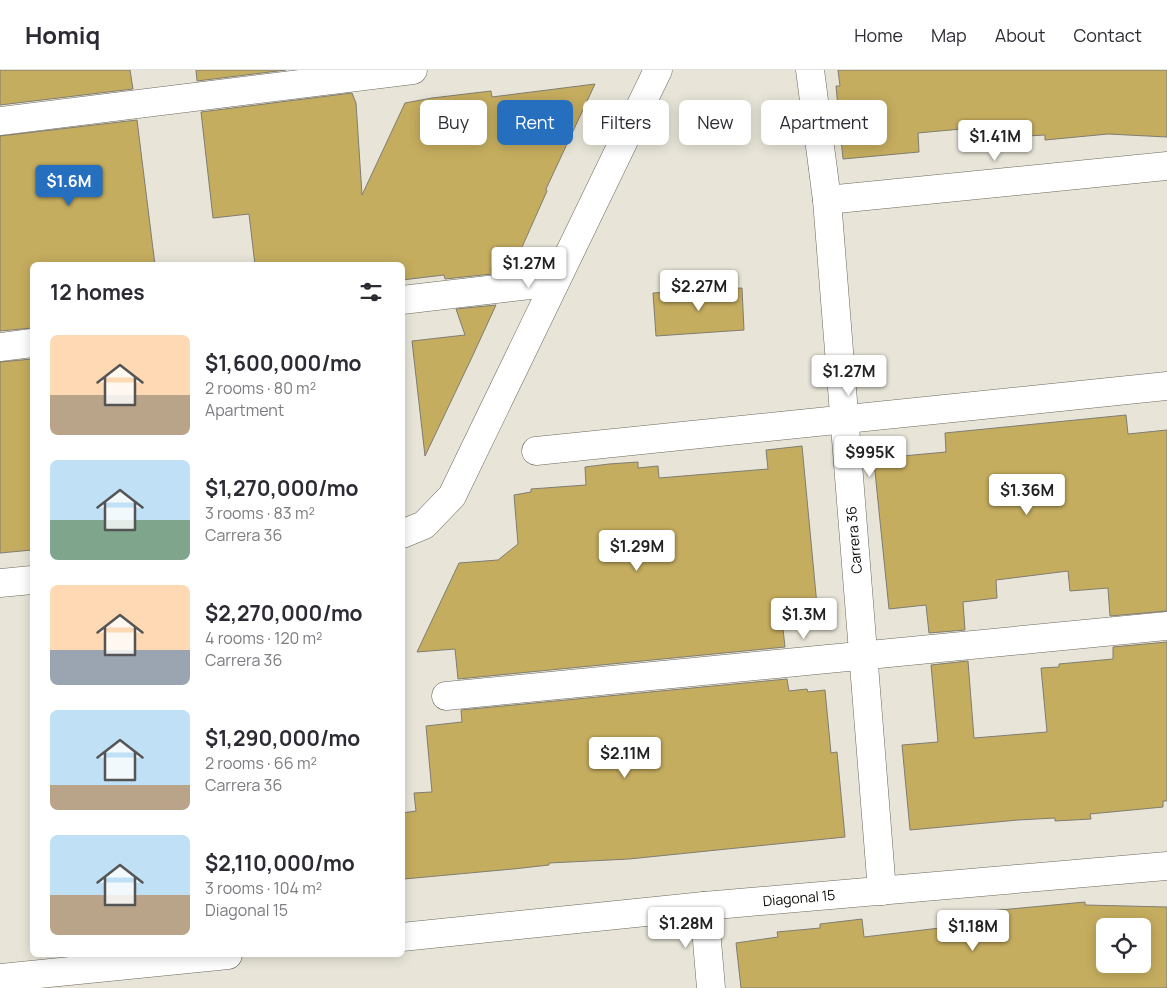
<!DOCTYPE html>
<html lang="en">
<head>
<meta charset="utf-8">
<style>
  body { margin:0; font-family:Manrope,sans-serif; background:#f2f2f3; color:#2b2b33; height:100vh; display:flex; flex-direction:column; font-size:19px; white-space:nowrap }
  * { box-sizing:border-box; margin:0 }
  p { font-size:16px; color:#7c7c81 }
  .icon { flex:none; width:28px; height:28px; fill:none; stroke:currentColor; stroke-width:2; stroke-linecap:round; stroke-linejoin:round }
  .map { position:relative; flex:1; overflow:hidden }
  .side { position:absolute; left:30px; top:192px; width:375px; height:695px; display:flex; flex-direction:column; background:#fff; border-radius:8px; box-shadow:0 2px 12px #0003 }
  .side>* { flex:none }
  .banner { position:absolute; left:420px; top:30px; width:475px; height:45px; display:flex; gap:10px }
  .tools { position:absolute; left:1096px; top:848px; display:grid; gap:10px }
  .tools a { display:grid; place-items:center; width:55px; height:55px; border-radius:8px; background:#fff; box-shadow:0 2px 12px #0003; font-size:25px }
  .price { position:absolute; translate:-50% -42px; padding:0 11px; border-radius:5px; background:#fff; color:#222; font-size:16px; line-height:32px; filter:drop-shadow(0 1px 2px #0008) }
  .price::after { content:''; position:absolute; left:50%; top:30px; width:15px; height:11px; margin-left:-8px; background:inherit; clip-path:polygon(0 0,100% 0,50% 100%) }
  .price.active { background:#266fbf; color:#fff }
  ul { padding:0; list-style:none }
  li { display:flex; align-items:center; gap:15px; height:125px; padding:0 20px }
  li span { display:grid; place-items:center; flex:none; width:140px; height:100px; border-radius:8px; color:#555 }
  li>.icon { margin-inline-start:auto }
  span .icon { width:60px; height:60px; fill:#fffc; stroke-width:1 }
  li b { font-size:21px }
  h2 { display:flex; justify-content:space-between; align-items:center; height:60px; padding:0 20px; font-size:21px }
  .pill { padding:0 18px; border-radius:8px; background:#fff; box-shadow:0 2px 12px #0003; font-size:18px; line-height:45px }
  .pill.active { background:#266fbf; color:#fff }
  header { display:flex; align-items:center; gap:30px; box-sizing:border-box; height:70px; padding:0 25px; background:#fff; border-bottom:1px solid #e1e1e2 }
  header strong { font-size:24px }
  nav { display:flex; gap:28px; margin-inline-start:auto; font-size:18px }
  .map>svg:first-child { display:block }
</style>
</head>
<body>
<header>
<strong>Homiq</strong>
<nav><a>Home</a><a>Map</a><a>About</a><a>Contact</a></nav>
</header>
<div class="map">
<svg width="1167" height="918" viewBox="0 0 1167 918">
  <rect width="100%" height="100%" fill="#e8e5d8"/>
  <g fill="#c5ad5f" stroke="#807c71" fill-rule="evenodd">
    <path d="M 0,0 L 130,0 L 133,19 L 0,35 Z"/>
    <path d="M 196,0 L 286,0 L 197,11 Z"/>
    <path d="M 838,0 L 1167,0 L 1167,67 L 1108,64 L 1045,70 L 1045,65 L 1027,66 L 1026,53 L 918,63 L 919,82 L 843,89 L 836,16 L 840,16 Z"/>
    <path d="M 595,14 L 546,119 L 547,121 L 514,195 L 491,198 L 492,204 L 445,209 L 444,205 L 402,210 L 402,195 L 255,195 L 249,144 L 213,148 L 201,42 L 352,23 L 356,33 L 362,125 L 405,33 L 432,28 L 491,21 L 492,27 Z"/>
    <path d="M 137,50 L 155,195 L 32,195 L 32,258 L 0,261 L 0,66 Z"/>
    <path d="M 742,218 L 744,260 L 656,266 L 653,223 Z"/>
    <path d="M 496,235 L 473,285 L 425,386 L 412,271 L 465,265 L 456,239 Z"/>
    <path d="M 32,289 L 32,480 L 0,483 L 0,292 Z"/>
    <path d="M 1126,345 L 1128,364 L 1167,360 L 1167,541 L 1110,546 L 1108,518 L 1070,521 L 1068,501 L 996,510 L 997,528 L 963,532 L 965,560 L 929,563 L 926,535 L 889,539 L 874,392 L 892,390 L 892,387 L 946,382 L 945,363 Z"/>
    <path d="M 802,376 L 818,546 L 782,550 L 785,577 L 458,609 L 455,579 L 417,582 L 459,493 L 498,490 L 518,474 L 514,425 L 531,422 L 531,419 L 586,415 L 585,397 L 609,394 L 638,392 L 638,398 L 658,396 L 659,408 L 768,399 L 766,380 Z"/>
    <path d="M 1167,572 L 1167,731 L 1163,731 L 1163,737 L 1090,744 L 1091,749 L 1055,751 L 1055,748 L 1018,750 L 910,760 L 902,675 L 938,672 L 931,595 L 968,591 L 974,668 L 1047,662 L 1041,598 L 1059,597 L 1059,594 L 1113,589 L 1113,577 Z"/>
    <path d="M 787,609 L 789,621 L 807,619 L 808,622 L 825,620 L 831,683 L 837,682 L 845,767 L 629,789 L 549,793 L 549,795 L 513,799 L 404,809 L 402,743 L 416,741 L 414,723 L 432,722 L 426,656 L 462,652 L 461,640 Z"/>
    <path d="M 1085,832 L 1085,835 L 1167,837 L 1167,918 L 741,918 L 736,873 L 778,867 L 777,862 L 820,858 L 820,854 L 862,849 L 864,867 L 948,857 L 947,845 ZM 1105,856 L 1142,856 L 1142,894 L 1105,894 Z"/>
  </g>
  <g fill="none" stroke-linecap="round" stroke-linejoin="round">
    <defs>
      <g id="street">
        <path d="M 810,0 L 827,130 L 882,821"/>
        <path d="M 0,51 L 413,0"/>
        <path d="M 827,130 L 1167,96"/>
        <path d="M 402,230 L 555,212"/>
        <path d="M 0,277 L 32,273"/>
        <path d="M 536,381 L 1167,316"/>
        <path d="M 402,464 L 424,455 L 452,426 L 658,0"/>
        <path d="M 0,513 L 32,510"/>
        <path d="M 446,626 L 1167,556"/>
        <path d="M 704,836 L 711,918"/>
        <path d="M 402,867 L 704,836 L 1167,796"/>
        <path d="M 0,908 L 228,885"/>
      </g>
    </defs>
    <use href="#street" stroke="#6b685d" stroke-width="29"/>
    <use href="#street" stroke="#fff" stroke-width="28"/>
  </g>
  <g text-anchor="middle" stroke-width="5" stroke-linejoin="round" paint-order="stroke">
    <g font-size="14" fill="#0d0c08" stroke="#fff">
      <text transform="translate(854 470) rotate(-95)" y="5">Carrera 36</text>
      <text transform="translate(799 828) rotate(-5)" y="5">Diagonal 15</text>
    </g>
  </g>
</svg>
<div class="tools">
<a><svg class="icon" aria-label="locate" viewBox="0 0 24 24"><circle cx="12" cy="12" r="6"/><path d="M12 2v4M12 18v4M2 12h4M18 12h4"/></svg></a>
</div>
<b class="price" style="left:995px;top:92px">$1.41M</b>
<b class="price active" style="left:69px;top:137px">$1.6M</b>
<b class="price" style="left:529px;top:219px">$1.27M</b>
<b class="price" style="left:699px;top:242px">$2.27M</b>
<b class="price" style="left:849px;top:327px">$1.27M</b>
<b class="price" style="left:870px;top:408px">$995K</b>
<b class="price" style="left:1027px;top:446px">$1.36M</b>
<b class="price" style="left:637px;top:502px">$1.29M</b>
<b class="price" style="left:804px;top:570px">$1.3M</b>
<b class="price" style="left:625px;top:709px">$2.11M</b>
<b class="price" style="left:686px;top:879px">$1.28M</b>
<b class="price" style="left:973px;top:882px">$1.18M</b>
<div class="banner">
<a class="pill">Buy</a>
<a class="pill active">Rent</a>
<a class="pill">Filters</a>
<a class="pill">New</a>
<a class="pill">Apartment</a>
</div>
<section class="side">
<h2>12 homes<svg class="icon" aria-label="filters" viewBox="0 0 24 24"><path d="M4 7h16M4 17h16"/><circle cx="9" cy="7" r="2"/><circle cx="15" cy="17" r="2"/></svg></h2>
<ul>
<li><span style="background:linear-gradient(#ffd9b3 60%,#b9a48a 0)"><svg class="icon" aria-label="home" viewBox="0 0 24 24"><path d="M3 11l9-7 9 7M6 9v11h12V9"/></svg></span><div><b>$1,600,000/mo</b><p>2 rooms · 80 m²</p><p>Apartment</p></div></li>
<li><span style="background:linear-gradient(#bfe0f5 60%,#7fa58c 0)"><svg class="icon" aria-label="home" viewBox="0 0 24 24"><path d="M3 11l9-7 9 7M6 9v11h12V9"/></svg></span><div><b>$1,270,000/mo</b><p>3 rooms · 83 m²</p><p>Carrera 36</p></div></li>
<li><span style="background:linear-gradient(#ffd9b3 65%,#9aa5b1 0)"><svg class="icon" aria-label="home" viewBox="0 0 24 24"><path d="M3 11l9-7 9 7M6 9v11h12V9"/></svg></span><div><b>$2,270,000/mo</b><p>4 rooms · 120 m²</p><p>Carrera 36</p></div></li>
<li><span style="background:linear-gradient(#bfe0f5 75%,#b9a48a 0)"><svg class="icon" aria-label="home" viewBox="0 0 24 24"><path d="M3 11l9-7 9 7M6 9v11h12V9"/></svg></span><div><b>$1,290,000/mo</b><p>2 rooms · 66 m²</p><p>Carrera 36</p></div></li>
<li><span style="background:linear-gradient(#bfe0f5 60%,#b9a48a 0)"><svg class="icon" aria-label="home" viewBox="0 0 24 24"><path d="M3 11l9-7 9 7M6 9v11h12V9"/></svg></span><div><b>$2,110,000/mo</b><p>3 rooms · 104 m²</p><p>Diagonal 15</p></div></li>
</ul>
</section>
</div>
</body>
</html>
